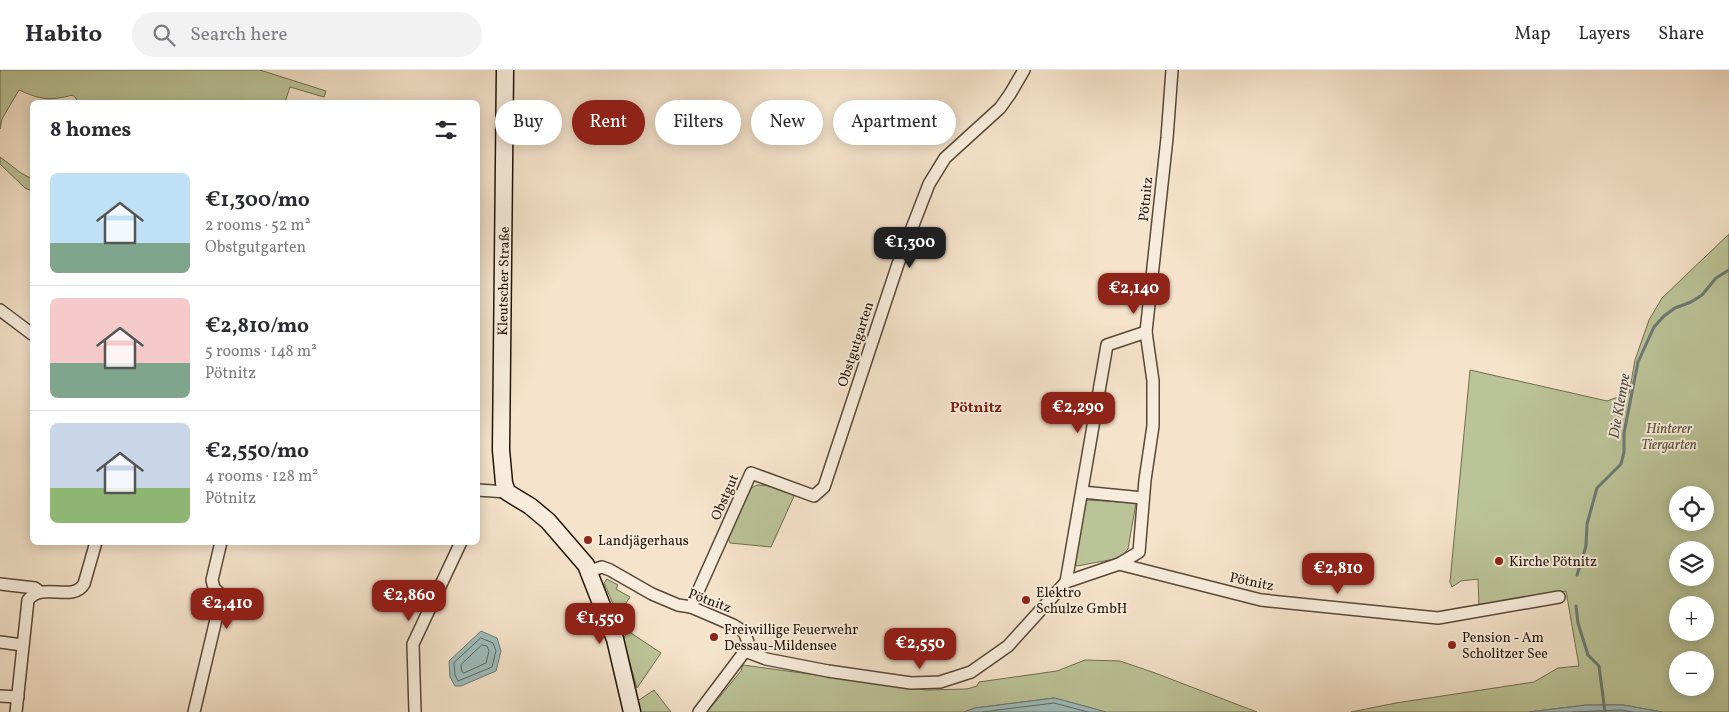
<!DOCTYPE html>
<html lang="en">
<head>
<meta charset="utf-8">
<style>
  body { margin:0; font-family:Vollkorn,serif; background:#f2f2f3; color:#2b2b33; height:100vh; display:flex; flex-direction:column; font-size:19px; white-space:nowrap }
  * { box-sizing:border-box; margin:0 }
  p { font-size:16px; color:#7c7c81 }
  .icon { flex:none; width:28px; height:28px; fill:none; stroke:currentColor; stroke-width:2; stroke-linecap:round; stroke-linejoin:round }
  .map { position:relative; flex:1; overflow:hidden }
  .sheet { position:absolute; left:30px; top:30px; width:450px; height:445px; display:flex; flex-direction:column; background:#fff; border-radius:8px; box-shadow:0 2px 12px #0003 }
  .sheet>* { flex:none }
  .hud { position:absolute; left:495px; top:30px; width:475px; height:45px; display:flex; gap:10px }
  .fabs { position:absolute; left:1669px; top:416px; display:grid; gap:10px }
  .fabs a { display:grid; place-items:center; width:45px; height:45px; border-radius:50%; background:#fff; box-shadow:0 2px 12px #0003; font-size:25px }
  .price { position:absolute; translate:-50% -42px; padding:0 11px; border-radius:10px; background:#8f2418; color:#fff; font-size:16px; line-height:32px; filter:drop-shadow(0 1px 2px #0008) }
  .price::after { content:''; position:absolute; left:50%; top:30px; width:15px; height:11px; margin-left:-8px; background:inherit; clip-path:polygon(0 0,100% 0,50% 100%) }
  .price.active { background:#222; color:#fff }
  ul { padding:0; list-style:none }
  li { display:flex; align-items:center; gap:15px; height:125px; padding:0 20px }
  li+li { border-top:1px solid #e1e1e2 }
  li span { display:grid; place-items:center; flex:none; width:140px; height:100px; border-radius:8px; color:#555 }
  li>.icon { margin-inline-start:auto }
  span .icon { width:60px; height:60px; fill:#fffc; stroke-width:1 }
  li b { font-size:21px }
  h2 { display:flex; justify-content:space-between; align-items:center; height:60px; padding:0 20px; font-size:21px }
  .pill { padding:0 18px; border-radius:22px; background:#fff; box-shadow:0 2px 12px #0003; font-size:18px; line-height:45px }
  .pill.active { background:#8f2418; color:#fff }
  header { display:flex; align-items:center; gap:30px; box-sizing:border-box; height:70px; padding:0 25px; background:#fff; border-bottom:1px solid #e1e1e2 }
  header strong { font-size:24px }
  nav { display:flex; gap:28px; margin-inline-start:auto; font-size:18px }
  .search { width:350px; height:45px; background:#f2f2f3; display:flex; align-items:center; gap:12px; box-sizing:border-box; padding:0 18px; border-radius:28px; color:#7c7c81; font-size:19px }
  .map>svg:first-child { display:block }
</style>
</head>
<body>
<header>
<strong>Habito</strong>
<div class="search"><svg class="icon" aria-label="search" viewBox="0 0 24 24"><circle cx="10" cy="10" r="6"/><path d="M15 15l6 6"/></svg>Search here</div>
<nav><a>Map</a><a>Layers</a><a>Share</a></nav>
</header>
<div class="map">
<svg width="1729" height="642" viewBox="0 0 1729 642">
  <rect width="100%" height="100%" fill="#f5e3cb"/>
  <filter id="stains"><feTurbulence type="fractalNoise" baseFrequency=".004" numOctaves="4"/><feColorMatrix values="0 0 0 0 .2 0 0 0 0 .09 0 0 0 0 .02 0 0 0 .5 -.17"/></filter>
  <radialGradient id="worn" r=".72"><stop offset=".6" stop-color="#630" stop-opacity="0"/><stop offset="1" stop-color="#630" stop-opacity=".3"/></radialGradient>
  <g fill="#bbc498" stroke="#6f6c50" fill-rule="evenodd">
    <path d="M 0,0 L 260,0 L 326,21 L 324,27 L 290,17 L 285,32 L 79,32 L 73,25 C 48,31 42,30 19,20 L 2,49 L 0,59 Z"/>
    <path d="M 0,87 L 21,103 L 32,109 L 32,121 L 25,118 L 0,94 Z"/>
    <path d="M 1729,164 L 1729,642 L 1662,642 L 1623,635 L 1586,635 L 1529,642 L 1351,642 L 1396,633 L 1534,612 L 1558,598 L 1579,596 L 1566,521 L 1479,537 L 1478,509 L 1461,511 L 1452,517 L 1450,512 L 1470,300 L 1607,331 L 1629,323 L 1635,290 L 1649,250 L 1662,228 ZM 1678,425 L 1705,425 L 1705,452 L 1678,452 ZM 1678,480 L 1705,480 L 1705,508 L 1678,508 ZM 1678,535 L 1705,535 L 1705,562 L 1678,562 ZM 1678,590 L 1705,590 L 1705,618 L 1678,618 Z"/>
    <path d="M 757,415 L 774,416 L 795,424 L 771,477 L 730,473 L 728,467 L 751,418 Z"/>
    <path d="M 1088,430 L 1136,433 L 1128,479 L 1120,488 L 1077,496 L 1074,494 L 1085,432 Z"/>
    <path d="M 607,509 L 618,515 L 616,519 L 630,527 L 618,545 L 604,513 Z"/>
    <path d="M 628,561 L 661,583 L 637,618 L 623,569 Z"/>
    <path d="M 1085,590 L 1120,591 L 1155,603 L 1257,642 L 1106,642 L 1054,628 L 975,638 L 964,642 L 707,642 L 741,601 L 743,595 L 926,620 L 967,619 L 977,616 L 979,612 L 1057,601 Z"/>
    <path d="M 654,620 L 671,642 L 638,642 L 636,632 Z"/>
  </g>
  <g fill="#9dbdbd" stroke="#6c7975">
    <path d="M 481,561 L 497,568 L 501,581 L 496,601 L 461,616 L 455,616 L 450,607 L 449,591 Z"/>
    <path d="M 1055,628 L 1106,642 L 964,642 L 975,638 Z"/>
    <path d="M 1586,635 L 1623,635 L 1662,642 L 1529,642 Z"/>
  </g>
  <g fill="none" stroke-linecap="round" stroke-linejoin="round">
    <g stroke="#606863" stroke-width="1">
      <path d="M 481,568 L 493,573 L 496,581 L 492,597 L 458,611 L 455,605 L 454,593 Z"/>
      <path d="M 482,575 L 487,576 L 489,581 L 486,593 L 464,603 L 462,602 L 461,595 Z"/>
      <path d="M 982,642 L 1054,633 L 1088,642"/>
      <path d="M 1572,642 L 1622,640 L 1632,642"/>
    </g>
    <g stroke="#6c7975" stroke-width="3">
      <path d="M 1577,505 L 1586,476 L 1587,454 L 1597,418 L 1621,394 L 1624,382 L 1624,363 L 1638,292 L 1654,257 L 1664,246 L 1675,238 L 1691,232 L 1702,225 L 1716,208 L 1729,200"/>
      <path d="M 1576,536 L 1578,553 L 1588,585 L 1599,596 L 1605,642"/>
    </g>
    <defs>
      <g id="street">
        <path d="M 0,240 L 32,264"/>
        <path d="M 478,420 L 507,422"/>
        <path d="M 1082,422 L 1143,428"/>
        <path d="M 1119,494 L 1261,530 L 1438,548 L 1559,527"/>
        <path d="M 589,501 L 602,497 L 610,500 L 652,524 L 678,535 L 691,537 L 733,555 L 744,562 L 748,572 L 745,581 L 699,642"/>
        <path d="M 1066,512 L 1107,275 L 1146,262"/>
        <path d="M 0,514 L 35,518 L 40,522"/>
        <path d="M 691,537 L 751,403 L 814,426 L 824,417 L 898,194 L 929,114 L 945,88 L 1000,38 L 1010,24 L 1024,0"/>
        <path d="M 0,572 L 22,575"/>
        <path d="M 745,581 L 766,589 L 828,601 L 911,613 L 940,612 L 971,602 L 1008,576 L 1066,512 L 1119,494 L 1139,482 L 1145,410 L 1153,356 L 1153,311 L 1146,262 L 1167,68 L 1172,0"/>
        <path d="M 0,626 L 18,627"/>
        <path d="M 16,642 L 28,530 C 43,511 72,533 84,514 L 96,472"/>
        <path d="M 194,642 L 218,541 L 220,524 L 214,518 L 212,510 L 221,472"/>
        <path d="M 415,642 L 413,574 L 461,472"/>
      </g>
      <path id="secondary" d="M 505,0 L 501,380 L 504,413 L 507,422 L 530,436 L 548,451 L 586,495 L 615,569 L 632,642"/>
    </defs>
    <use href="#street" stroke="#58483a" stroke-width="14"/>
    <use href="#secondary" stroke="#231409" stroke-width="19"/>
    <use href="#street" stroke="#f8eddd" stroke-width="11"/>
    <use href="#secondary" stroke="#f8eddd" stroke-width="16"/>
  </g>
  <g fill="#8f2418" stroke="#f8eddd" stroke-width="2">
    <circle cx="588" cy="470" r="5"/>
    <circle cx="1499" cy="491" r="5"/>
    <circle cx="1026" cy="530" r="5"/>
    <circle cx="714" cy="567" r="5"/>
    <circle cx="1452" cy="575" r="5"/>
  </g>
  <g text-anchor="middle" stroke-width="4" stroke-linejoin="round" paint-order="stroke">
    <g font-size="14" fill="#231409" stroke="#f8eddd">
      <text transform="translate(1145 129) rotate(-84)" y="5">Pötnitz</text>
      <text transform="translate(503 211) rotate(-89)" y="5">Kleutscher Straße</text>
      <text transform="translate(855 274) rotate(-72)" y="5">Obstgutgarten</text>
      <text transform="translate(724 427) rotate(-66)" y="5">Obstgut</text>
      <text transform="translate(1252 511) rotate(12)" y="5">Pötnitz</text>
      <text transform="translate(710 530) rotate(20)" y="5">Pötnitz</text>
    </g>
    <g font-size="14" font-style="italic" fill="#58523b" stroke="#f8eddd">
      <text x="1669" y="363">Hinterer<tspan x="1669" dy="16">Tiergarten</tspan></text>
    </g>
    <g font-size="14" fill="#231409" stroke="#f8eddd" text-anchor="start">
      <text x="598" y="475">Landjägerhaus</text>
      <text x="1509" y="496">Kirche Pötnitz</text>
      <text x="1036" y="527">Elektro<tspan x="1036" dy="16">Schulze GmbH</tspan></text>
      <text x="724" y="564">Freiwillige Feuerwehr<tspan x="724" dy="16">Dessau-Mildensee</tspan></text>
      <text x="1462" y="572">Pension - Am<tspan x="1462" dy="16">Scholitzer See</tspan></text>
    </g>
    <g font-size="15" font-style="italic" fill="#4e4f48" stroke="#f8eddd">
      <text transform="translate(1619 336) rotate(-80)" y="5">Die Klempe</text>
    </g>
    <g font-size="15" font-weight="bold" fill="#7a1f14" stroke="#f8eddd">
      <text x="976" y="342">Pötnitz</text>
    </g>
  </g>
  <rect width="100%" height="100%" filter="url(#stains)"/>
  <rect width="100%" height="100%" fill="url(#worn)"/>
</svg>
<div class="fabs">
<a><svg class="icon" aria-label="locate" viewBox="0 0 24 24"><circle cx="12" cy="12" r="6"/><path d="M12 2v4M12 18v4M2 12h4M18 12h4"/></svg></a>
<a><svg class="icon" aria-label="layers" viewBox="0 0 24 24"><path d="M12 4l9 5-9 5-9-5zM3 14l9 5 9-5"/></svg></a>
<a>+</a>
<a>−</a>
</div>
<b class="price active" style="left:910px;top:199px">€1,300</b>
<b class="price" style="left:1134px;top:245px">€2,140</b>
<b class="price" style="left:1078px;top:364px">€2,290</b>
<b class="price" style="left:1338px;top:525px">€2,810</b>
<b class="price" style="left:409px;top:552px">€2,860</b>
<b class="price" style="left:227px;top:560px">€2,410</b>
<b class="price" style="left:600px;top:575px">€1,550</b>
<b class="price" style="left:920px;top:600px">€2,550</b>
<div class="hud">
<a class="pill">Buy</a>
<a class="pill active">Rent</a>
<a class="pill">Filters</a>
<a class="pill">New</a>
<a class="pill">Apartment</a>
</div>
<section class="sheet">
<h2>8 homes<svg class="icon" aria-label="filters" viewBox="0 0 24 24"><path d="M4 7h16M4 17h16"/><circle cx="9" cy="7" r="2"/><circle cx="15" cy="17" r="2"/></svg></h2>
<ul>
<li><span style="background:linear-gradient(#bfe0f5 70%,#7fa58c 0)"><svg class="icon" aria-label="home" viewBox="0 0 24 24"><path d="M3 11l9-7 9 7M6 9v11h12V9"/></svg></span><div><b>€1,300/mo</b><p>2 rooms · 52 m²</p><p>Obstgutgarten</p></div></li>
<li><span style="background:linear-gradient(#f6c9c9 65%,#7fa58c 0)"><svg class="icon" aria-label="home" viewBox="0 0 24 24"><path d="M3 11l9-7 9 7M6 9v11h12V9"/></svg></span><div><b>€2,810/mo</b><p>5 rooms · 148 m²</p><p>Pötnitz</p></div></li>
<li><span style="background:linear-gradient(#c9d6e8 65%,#8fb573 0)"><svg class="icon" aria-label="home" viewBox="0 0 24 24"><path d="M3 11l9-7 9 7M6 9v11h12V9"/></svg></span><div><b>€2,550/mo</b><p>4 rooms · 128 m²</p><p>Pötnitz</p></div></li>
</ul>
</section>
</div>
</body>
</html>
